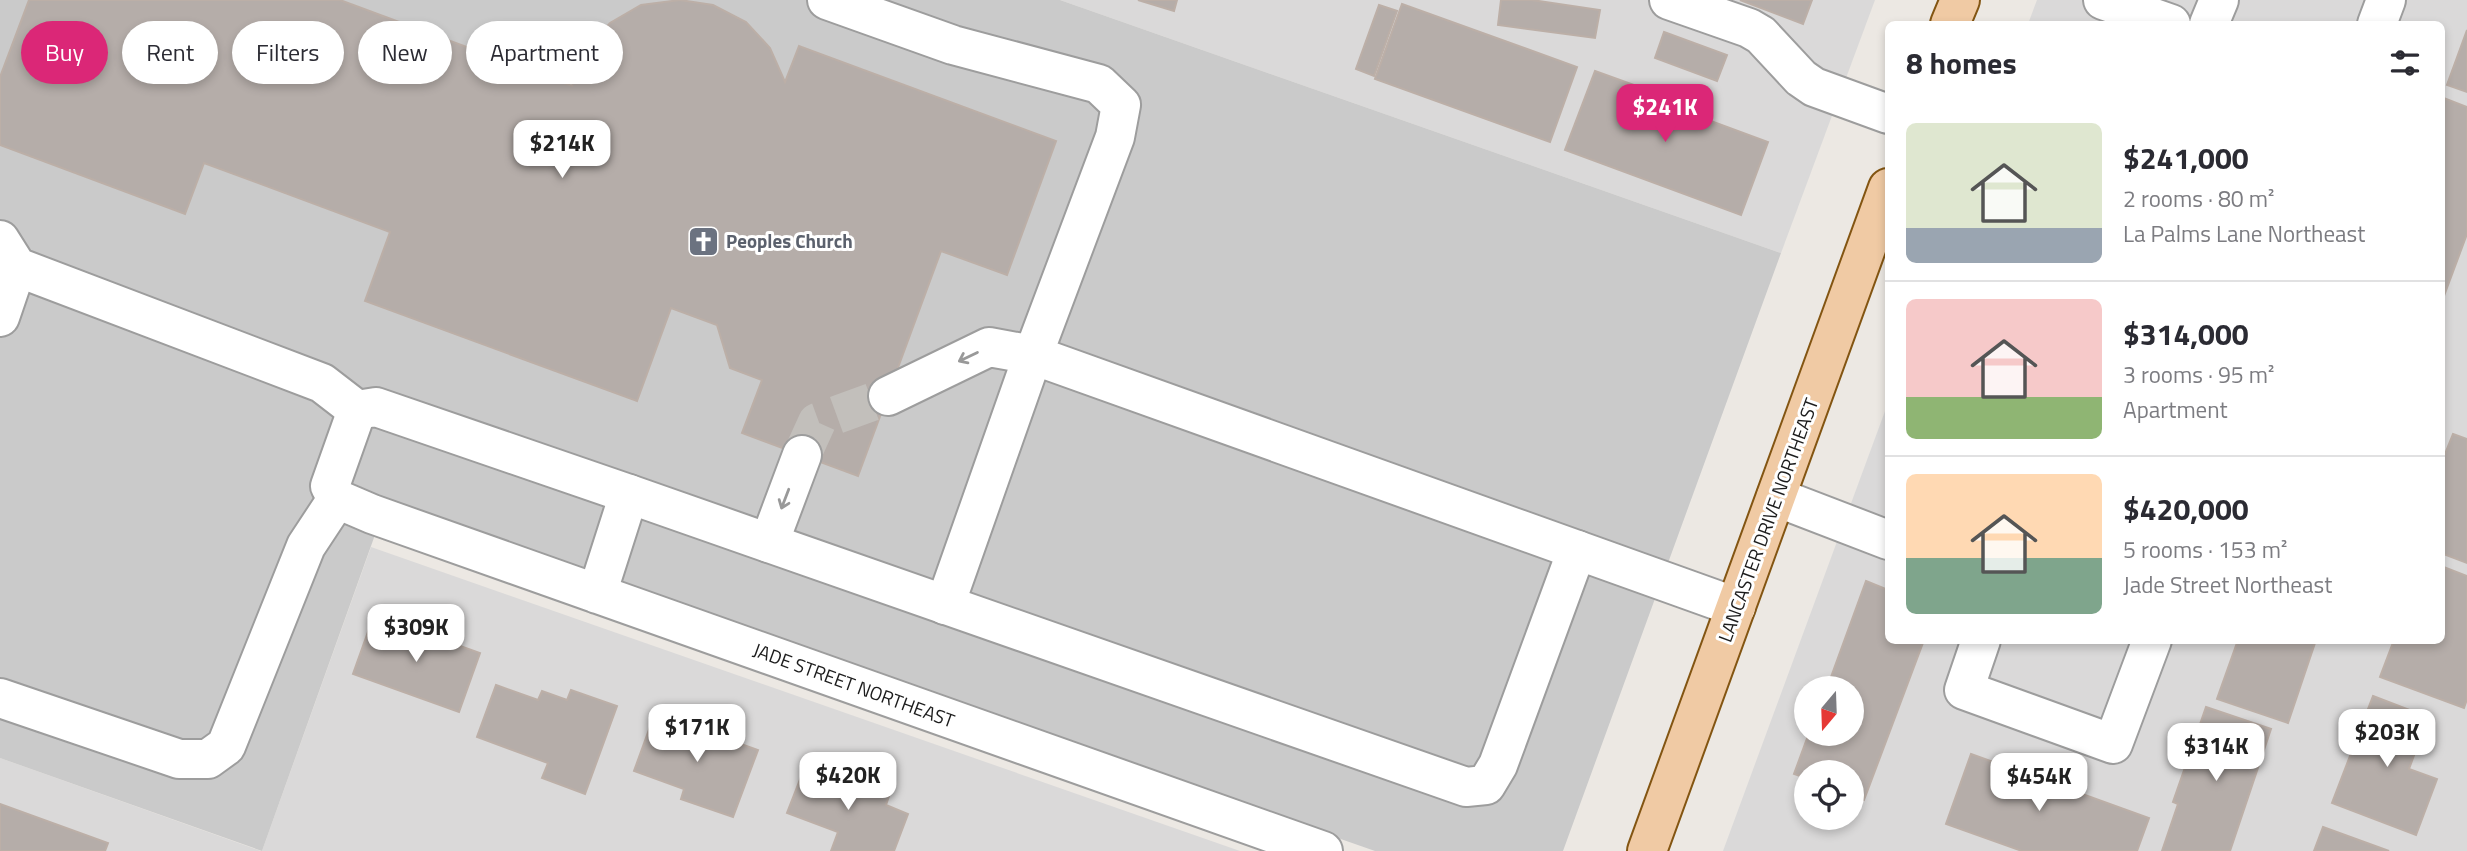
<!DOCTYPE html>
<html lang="en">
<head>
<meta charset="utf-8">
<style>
  body { margin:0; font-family:"Titillium Web",sans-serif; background:#f7f7f7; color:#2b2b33; height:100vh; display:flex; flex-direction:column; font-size:26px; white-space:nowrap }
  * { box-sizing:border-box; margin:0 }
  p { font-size:23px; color:#7c7c81 }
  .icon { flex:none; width:38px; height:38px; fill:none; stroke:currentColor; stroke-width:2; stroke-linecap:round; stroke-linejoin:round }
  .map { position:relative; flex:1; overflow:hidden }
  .panel { position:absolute; left:1885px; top:21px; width:560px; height:623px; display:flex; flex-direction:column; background:#fff; border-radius:10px; box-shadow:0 4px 10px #0003 }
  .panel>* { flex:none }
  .guide { position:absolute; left:21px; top:21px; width:665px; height:63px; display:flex; gap:14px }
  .needle { width:46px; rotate:199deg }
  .controls { position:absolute; left:1794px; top:676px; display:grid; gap:14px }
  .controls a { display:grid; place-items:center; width:70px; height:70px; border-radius:50%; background:#fff; box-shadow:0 4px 10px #0003; font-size:35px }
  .price { position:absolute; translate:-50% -60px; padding:0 16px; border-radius:14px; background:#fff; color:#222; font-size:23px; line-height:46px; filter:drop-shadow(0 2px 4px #0008) }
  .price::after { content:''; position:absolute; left:50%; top:42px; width:21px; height:16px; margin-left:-10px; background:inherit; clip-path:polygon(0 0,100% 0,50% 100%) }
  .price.selected { background:#db2777; color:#fff }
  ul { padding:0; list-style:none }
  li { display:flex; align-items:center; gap:21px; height:175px; padding:0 21px }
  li+li { border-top:2px solid #e1e1e2 }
  li span { display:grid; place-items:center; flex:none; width:196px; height:140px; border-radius:10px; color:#555 }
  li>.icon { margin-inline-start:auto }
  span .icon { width:84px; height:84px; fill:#fffc; stroke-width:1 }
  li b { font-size:30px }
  h2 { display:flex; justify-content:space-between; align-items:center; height:84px; padding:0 21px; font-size:30px }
  .pill { padding:0 24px; border-radius:32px; background:#fff; box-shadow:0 4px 10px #0003; font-size:24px; line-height:63px }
  .pill.selected { background:#db2777; color:#fff }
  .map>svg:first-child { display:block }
</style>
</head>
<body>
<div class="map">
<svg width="2467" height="851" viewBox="0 0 2467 851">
  <rect width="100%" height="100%" fill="#ece8e3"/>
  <g fill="#dad9d9" fill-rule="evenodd">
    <path d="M 1060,0 L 1875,0 L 1781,253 Z"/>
    <path d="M 2037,0 L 2467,0 L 2467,851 L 1723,851 L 1888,403 L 1888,640 L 2441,640 L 2441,24 L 2028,24 ZM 1806,688 L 1852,688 L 1852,733 L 1806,733 ZM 1806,772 L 1852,772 L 1852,817 L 1806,817 Z"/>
    <path d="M 371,547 L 1240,851 L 262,851 Z"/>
    <path d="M 0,758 L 261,851 L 0,851 Z"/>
  </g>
  <path fill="#cacaca" d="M 0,0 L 1060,0 L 1781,253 L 1563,851 L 1375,851 L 386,504 L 262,851 L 0,758 Z"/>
  <g fill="#b5ada9" stroke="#bcafa7" stroke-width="2">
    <path d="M 29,0 L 340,0 L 572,86 L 585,50 L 610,23 L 641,5 L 680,0 L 713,5 L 746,22 L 770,48 L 785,82 L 799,46 L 1056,141 L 1007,275 L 941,251 L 858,476 L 742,433 L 762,380 L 730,368 L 717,325 L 671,308 L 637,401 L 365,301 L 390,232 L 204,163 L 185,214 L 0,145 L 0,77 Z"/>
    <path d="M 1138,0 L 1177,0 L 1174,11 Z"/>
    <path d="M 1501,0 L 1532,0 L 1600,10 L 1595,38 L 1498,25 Z"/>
    <path d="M 1740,0 L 1812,0 L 1803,24 Z"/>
    <path d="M 1402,4 L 1577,67 L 1550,142 L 1375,79 Z"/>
    <path d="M 1379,5 L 1397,11 L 1374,76 L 1356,69 Z"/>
    <path d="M 2467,30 L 2467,92 L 2447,85 Z"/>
    <path d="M 1664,32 L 1727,55 L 1717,81 L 1655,58 Z"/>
    <path d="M 1595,71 L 1684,103 L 1681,110 L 1768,142 L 1741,215 L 1565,150 Z"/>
    <path d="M 2441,97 L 2467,107 L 2467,234 L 2441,304 Z"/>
    <path d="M 2453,434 L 2467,439 L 2467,563 L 2441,553 L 2441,464 Z"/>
    <path d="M 2441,566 L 2467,576 L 2467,699 L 2464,708 L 2380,677 L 2394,640 L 2441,640 Z"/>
    <path d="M 1866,581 L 1888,590 L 1888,640 L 1924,640 L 1864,800 L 1852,795 L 1852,772 L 1806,772 L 1806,778 L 1794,774 L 1809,733 L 1852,733 L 1852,688 L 1827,688 Z"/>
    <path d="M 374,615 L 480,653 L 459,712 L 353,674 Z"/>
    <path d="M 2238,640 L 2316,640 L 2288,723 L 2217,699 Z"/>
    <path d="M 496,685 L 538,700 L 542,691 L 567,700 L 571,690 L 617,706 L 585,794 L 542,778 L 548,763 L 477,737 Z"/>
    <path d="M 2373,696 L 2428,717 L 2409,769 L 2437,779 L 2416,835 L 2332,803 Z"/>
    <path d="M 2206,707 L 2271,729 L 2230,851 L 2162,851 L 2178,804 L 2173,802 Z"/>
    <path d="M 655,713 L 758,750 L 733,817 L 681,799 L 684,789 L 634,771 Z"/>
    <path d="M 1971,754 L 2149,818 L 2137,851 L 2022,851 L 1946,824 Z"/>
    <path d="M 806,764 L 889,796 L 886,805 L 908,814 L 894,851 L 831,851 L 838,832 L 787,813 Z"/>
    <path d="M 0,804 L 108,843 L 105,851 L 0,851 Z"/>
    <path d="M 2323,827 L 2389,851 L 2314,851 Z"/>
  </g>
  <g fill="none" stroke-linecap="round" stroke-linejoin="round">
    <path stroke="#c2bfbb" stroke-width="38" stroke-dasharray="38 19" stroke-linecap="butt" d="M 802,455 L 817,422 L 888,396"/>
    <defs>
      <g id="minor">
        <path d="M 827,0 L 953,45 L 1099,84 L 1121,105 L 1115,137 L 1033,355 L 1577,550"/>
        <path d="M 1669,0 L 1749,28 L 1761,35 L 1801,78 L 1814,87 L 1888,114"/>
        <path d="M 2103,0 L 2171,24"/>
        <path d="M 2209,24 L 2219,0"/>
        <path d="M 2377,24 L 2386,0"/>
        <path d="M 0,240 L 17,267 L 322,383 L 357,410"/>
        <path d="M 0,317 L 17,267"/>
        <path d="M 888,396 L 989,347 L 1033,355 L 945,605"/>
        <path d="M 629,494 L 1466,787 L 1486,785 L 1498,765 L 1577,550 L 1736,607"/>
        <path d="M 1776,497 L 1888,540"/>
        <path d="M 769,543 L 802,455"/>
        <path d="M 597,594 L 629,494 L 376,407 L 357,410 L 330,486 L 337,499 L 372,514 L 1323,851"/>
        <path d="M 1981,640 L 1964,690 L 2113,744 L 2152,640"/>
        <path d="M 0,698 L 179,759 L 208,759 L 226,746 L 306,546 L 337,499"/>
      </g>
      <g id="major">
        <path d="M 1950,24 L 1960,0"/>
        <path d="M 1647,851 L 1888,188"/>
      </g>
    </defs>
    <use href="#minor" stroke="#9d9d9d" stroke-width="42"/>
    <use href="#major" stroke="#835512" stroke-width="42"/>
    <use href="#minor" stroke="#fff" stroke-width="38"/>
    <use href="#major" stroke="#f0caa4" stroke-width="38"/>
  </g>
  <defs><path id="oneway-shaft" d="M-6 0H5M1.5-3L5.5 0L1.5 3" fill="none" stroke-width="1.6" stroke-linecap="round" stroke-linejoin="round" transform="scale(1.75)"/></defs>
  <g stroke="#999">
    <use href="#oneway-shaft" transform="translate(968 357) rotate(154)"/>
    <use href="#oneway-shaft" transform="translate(785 499) rotate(111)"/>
  </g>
  <defs>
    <symbol id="church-square" viewBox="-11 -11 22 22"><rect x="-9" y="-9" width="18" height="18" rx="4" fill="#6b7280" stroke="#fff"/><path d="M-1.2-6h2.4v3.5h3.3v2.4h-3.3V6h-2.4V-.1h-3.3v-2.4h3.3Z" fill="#fff"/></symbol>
  </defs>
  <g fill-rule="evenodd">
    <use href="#church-square" x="686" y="224" width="35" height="35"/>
  </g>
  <g text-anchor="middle" stroke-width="6" stroke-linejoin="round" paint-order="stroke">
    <g font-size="19" font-weight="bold" fill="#5b616d" stroke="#fff" text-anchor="start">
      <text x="726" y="248">Peoples Church</text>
    </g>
    <g font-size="19" fill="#1c1c1c" stroke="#fff">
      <text transform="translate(1768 520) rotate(-70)" y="7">LANCASTER DRIVE NORTHEAST</text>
      <text transform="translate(854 685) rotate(20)" y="7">JADE STREET NORTHEAST</text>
    </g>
  </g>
</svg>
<div class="controls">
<a><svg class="needle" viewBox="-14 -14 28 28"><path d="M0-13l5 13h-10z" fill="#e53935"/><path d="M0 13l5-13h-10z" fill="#7c7c81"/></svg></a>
<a><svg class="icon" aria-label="locate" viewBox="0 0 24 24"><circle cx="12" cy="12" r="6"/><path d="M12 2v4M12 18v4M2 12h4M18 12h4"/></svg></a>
</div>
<b class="price selected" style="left:1665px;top:144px">$241K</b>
<b class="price" style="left:562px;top:180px">$214K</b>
<b class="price" style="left:416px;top:664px">$309K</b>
<b class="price" style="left:697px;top:764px">$171K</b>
<b class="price" style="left:2387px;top:769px">$203K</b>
<b class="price" style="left:2216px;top:783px">$314K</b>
<b class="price" style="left:848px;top:812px">$420K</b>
<b class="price" style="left:2039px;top:813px">$454K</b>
<div class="guide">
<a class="pill selected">Buy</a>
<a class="pill">Rent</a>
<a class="pill">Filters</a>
<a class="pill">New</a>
<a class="pill">Apartment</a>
</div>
<section class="panel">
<h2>8 homes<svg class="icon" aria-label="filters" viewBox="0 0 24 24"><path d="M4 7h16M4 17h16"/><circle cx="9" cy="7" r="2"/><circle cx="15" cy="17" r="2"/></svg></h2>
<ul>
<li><span style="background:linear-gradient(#dfe7d0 75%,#9aa5b1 0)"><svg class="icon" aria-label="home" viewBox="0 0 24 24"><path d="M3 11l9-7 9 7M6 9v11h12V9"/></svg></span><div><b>$241,000</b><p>2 rooms · 80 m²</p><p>La Palms Lane Northeast</p></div></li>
<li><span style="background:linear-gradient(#f6c9c9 70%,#8fb573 0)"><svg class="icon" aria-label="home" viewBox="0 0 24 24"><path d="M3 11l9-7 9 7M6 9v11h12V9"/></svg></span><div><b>$314,000</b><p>3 rooms · 95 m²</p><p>Apartment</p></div></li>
<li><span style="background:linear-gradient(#ffd9b3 60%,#7fa58c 0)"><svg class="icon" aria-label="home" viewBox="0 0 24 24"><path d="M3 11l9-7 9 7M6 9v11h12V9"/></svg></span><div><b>$420,000</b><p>5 rooms · 153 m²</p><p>Jade Street Northeast</p></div></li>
</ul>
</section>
</div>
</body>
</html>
